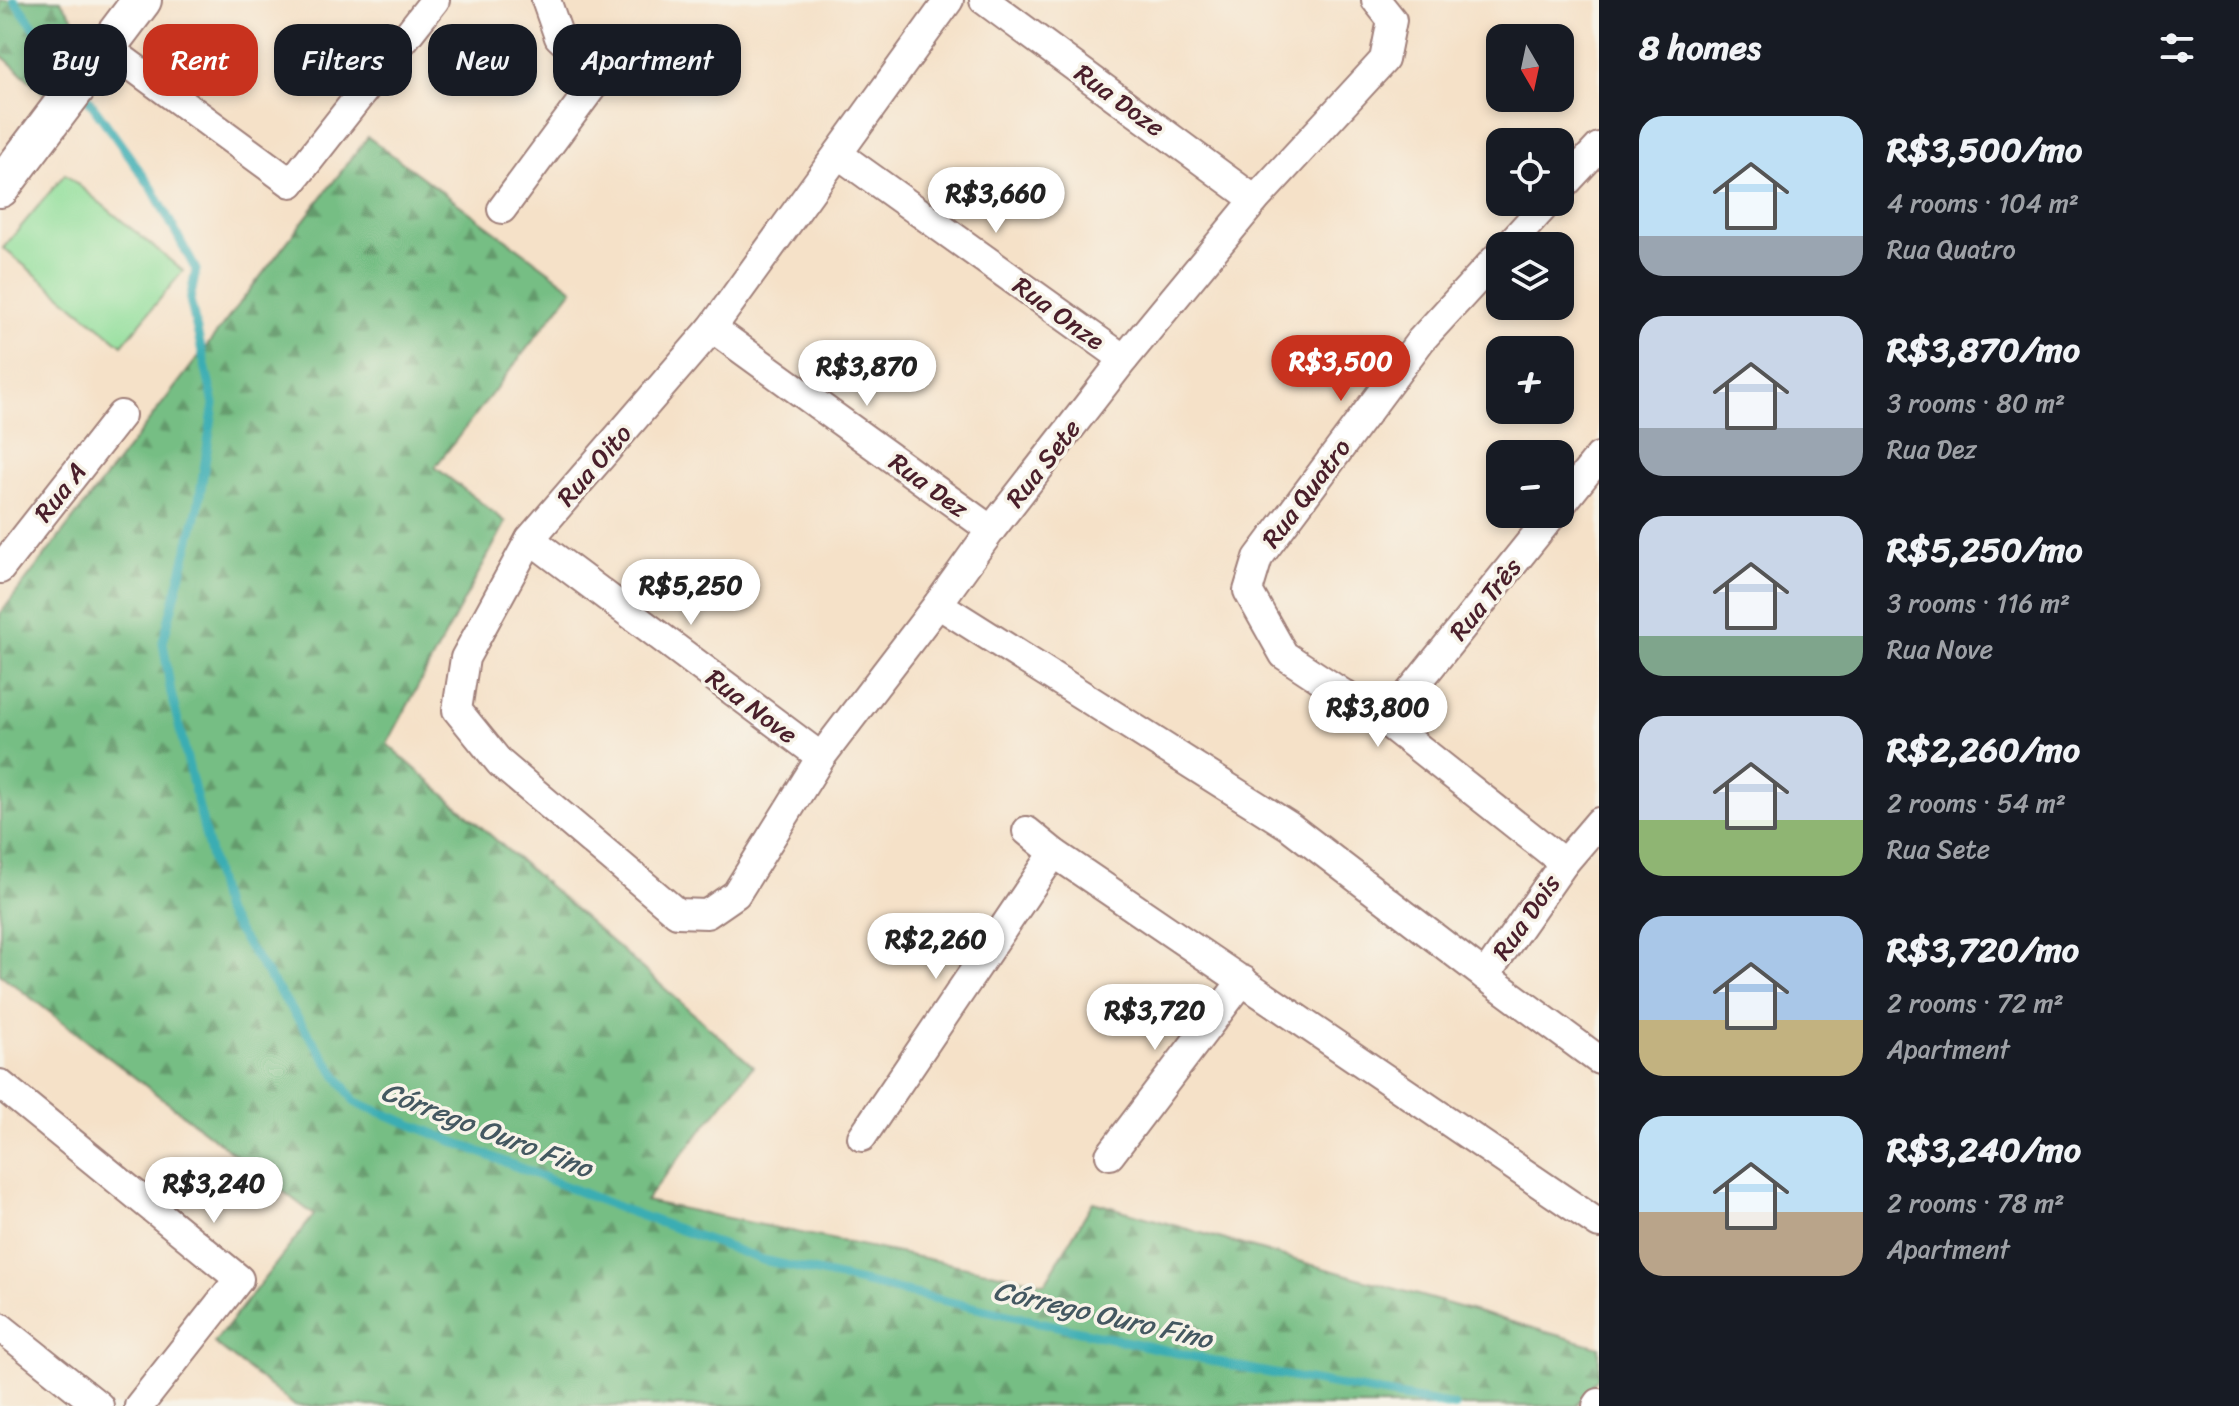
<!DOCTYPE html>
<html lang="en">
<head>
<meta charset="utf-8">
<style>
  body { margin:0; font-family:Sriracha,sans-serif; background:#242831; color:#f1f3f6; height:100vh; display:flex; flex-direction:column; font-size:30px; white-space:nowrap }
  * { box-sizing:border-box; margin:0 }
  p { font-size:26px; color:#9ea1a6 }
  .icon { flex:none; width:44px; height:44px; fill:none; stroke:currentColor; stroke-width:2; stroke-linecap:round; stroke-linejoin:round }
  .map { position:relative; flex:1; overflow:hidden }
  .panel { display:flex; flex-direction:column; background:#171b24; width:640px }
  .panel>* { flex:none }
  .guide { position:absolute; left:24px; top:24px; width:760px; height:72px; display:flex; gap:16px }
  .needle { width:52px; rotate:171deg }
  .fabs { position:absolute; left:1486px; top:24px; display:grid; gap:16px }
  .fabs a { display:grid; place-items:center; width:88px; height:88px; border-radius:16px; background:#171b24; box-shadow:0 4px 12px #0003; font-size:40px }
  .price { position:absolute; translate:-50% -68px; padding:0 18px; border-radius:28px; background:#fff; color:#222; font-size:26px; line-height:52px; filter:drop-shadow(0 2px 4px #0008) }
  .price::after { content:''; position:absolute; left:50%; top:48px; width:24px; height:18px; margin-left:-12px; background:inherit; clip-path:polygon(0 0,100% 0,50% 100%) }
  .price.on { background:#c8321e; color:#fff }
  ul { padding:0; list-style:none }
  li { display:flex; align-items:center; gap:24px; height:200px; padding:0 40px }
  li span { display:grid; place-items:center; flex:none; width:224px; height:160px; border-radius:24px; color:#555 }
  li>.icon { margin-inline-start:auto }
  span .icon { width:96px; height:96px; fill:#fffc; stroke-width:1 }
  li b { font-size:34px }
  h2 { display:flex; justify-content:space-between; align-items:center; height:96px; padding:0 40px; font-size:34px }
  .tag { padding:0 28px; border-radius:24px; background:#171b24; box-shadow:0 4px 12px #0003; font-size:28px; line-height:72px }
  .tag.on { background:#c8321e; color:#fff }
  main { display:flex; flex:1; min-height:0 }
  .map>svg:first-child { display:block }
</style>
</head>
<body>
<main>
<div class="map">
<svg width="1599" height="1406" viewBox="0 0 1599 1406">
  <defs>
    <pattern id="forest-firs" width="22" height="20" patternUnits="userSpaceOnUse" patternTransform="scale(2)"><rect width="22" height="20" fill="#76be84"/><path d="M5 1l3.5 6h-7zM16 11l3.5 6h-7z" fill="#639a6c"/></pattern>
  </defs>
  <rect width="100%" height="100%" fill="#f7f3e8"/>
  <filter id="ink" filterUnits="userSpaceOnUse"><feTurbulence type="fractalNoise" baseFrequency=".0125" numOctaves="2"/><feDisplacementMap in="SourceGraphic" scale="16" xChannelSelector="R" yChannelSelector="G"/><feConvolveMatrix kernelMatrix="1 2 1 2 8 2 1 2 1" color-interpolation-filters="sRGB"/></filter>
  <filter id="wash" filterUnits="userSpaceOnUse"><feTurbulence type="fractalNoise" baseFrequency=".006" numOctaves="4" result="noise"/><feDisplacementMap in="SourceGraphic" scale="32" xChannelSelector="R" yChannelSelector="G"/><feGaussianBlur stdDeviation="1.8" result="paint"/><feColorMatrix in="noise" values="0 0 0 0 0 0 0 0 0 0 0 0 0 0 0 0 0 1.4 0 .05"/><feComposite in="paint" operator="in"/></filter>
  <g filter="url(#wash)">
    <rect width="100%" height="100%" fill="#f5e1c8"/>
    <g fill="url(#forest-firs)" stroke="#606e58" stroke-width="2">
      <path d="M 0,0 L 60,0 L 91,42 L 50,99 L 0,54 Z"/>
      <path d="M 368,137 L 573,289 L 435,467 L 506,522 L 387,744 L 753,1066 L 645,1201 L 1045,1283 L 1093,1202 L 1599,1347 L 1599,1376 L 1576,1406 L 295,1406 L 214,1343 L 314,1215 L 0,974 L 0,614 Z"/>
    </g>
    <path fill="#93df9c" stroke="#6e7f64" stroke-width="2" d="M 65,174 L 183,271 L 122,345 L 3,248 Z"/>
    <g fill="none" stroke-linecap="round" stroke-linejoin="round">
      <g stroke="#3badb3" stroke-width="9">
        <path d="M 14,0 L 71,77"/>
        <path d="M 83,92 L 152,188 L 196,270 L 190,300 L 214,404 L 198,508 L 163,642 L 171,693 L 224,911 L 355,1102 L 620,1208 L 763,1260 L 1258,1371 L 1454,1406"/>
      </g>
    </g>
  </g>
  <g filter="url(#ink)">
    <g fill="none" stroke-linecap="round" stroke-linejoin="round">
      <defs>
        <g id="minor">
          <path d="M 949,0 L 712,328 L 530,539 L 465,658 L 457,710 L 500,763 L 677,913 L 707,914 L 736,894 L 821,757 L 938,604 L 991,530 L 1124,359 L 1255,200 L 1384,60 L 1392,20 L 1376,0"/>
          <path d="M 984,0 L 1255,200"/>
          <path d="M 106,47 L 291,183 L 435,0"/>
          <path d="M 838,154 L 1124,359"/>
          <path d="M 1560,189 L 1599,147"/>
          <path d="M 502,209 L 601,75 L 559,37 L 546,0"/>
          <path d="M 1508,246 L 1548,202"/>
          <path d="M 1500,254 L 1421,340 L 1258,558 L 1248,591 L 1284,655 L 1386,722 L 1564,863"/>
          <path d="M 712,328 L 991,530"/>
          <path d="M 1560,506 L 1599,457"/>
          <path d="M 530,539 L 821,757"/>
          <path d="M 0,569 L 121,415"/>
          <path d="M 938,604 L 1289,826 L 1485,976 L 1599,1060"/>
          <path d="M 1386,722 L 1553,514"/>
          <path d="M 1027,831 L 1054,853 L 1599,1224"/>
          <path d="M 1485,976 L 1564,863 L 1599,822"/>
          <path d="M 0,1084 L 239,1279 L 139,1406"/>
          <path d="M 862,1137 L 1054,853"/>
          <path d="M 1110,1155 L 1243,980"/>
          <path d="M 0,1327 L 99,1406"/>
          <path d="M 1597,1406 L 1599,1403"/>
        </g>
        <path id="secondary" d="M 0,188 L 142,0"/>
      </defs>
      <use href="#minor" stroke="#a0807a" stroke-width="32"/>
      <use href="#secondary" stroke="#a0807a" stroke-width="42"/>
      <use href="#minor" stroke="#fff" stroke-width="28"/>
      <use href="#secondary" stroke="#fff" stroke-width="38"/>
    </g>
  </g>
  <g text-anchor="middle" stroke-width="7" stroke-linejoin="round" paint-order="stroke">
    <g font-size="26" fill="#4a1f2b" stroke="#f7f3e8">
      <text transform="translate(1120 100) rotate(36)" y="9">Rua Doze</text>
      <text transform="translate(1059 313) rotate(36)" y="9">Rua Onze</text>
      <text transform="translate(1043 463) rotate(-52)" y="9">Rua Sete</text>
      <text transform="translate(594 465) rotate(-49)" y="9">Rua Oito</text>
      <text transform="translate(929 485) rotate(36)" y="9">Rua Dez</text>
      <text transform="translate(60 492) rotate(-52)" y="9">Rua A</text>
      <text transform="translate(1306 493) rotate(-53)" y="9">Rua Quatro</text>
      <text transform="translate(1485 599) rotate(-51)" y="9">Rua Três</text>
      <text transform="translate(752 706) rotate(37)" y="9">Rua Nove</text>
      <text transform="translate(1526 917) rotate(-55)" y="9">Rua Dois</text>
    </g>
    <g font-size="28" font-style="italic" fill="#445861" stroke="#f7f3e8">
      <text transform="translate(487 1129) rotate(21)" y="10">Córrego Ouro Fino</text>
      <text transform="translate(1103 1314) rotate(13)" y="10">Córrego Ouro Fino</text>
    </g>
  </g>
</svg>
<div class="fabs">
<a><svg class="needle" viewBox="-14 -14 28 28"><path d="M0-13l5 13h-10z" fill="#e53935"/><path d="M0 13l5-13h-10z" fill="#9ea1a6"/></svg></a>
<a><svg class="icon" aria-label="locate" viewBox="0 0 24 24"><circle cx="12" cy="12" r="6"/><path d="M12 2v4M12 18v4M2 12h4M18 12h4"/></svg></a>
<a><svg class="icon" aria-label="layers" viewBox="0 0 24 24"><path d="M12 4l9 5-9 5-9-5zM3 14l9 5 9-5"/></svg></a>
<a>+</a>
<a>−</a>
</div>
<b class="price" style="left:996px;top:235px">R$3,660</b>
<b class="price on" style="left:1341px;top:403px">R$3,500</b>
<b class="price" style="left:867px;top:408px">R$3,870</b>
<b class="price" style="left:691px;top:627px">R$5,250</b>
<b class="price" style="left:1378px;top:749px">R$3,800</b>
<b class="price" style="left:936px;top:981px">R$2,260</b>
<b class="price" style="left:1155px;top:1052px">R$3,720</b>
<b class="price" style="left:214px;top:1225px">R$3,240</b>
<div class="guide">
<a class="tag">Buy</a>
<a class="tag on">Rent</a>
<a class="tag">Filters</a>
<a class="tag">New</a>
<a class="tag">Apartment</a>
</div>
</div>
<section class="panel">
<h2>8 homes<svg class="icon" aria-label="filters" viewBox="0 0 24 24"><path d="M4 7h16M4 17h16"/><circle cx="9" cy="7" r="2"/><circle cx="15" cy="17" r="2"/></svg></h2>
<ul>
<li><span style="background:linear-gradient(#bfe0f5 75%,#9aa5b1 0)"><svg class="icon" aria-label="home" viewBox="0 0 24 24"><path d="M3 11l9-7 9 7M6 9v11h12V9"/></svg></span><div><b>R$3,500/mo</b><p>4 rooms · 104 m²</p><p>Rua Quatro</p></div></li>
<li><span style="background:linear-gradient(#c9d6e8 70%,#9aa5b1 0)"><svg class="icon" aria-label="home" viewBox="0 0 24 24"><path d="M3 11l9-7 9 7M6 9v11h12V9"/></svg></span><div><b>R$3,870/mo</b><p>3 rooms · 80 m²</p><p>Rua Dez</p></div></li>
<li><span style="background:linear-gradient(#c9d6e8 75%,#7fa58c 0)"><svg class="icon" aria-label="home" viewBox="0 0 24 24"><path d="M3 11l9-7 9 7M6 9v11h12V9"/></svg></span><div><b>R$5,250/mo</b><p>3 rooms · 116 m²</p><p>Rua Nove</p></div></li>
<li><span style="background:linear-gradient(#c9d6e8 65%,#8fb573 0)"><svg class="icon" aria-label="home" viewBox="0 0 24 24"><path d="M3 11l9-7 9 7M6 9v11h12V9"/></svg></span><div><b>R$2,260/mo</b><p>2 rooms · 54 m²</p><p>Rua Sete</p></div></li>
<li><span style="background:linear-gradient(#a9c7e8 65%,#c2b280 0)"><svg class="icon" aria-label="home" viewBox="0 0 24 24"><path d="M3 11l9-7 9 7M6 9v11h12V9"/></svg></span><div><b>R$3,720/mo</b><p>2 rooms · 72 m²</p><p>Apartment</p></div></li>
<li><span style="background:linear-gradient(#bfe0f5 60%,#b9a48a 0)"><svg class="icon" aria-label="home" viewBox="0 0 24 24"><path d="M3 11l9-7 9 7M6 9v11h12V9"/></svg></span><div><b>R$3,240/mo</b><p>2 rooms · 78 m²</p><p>Apartment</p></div></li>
</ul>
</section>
</main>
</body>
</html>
